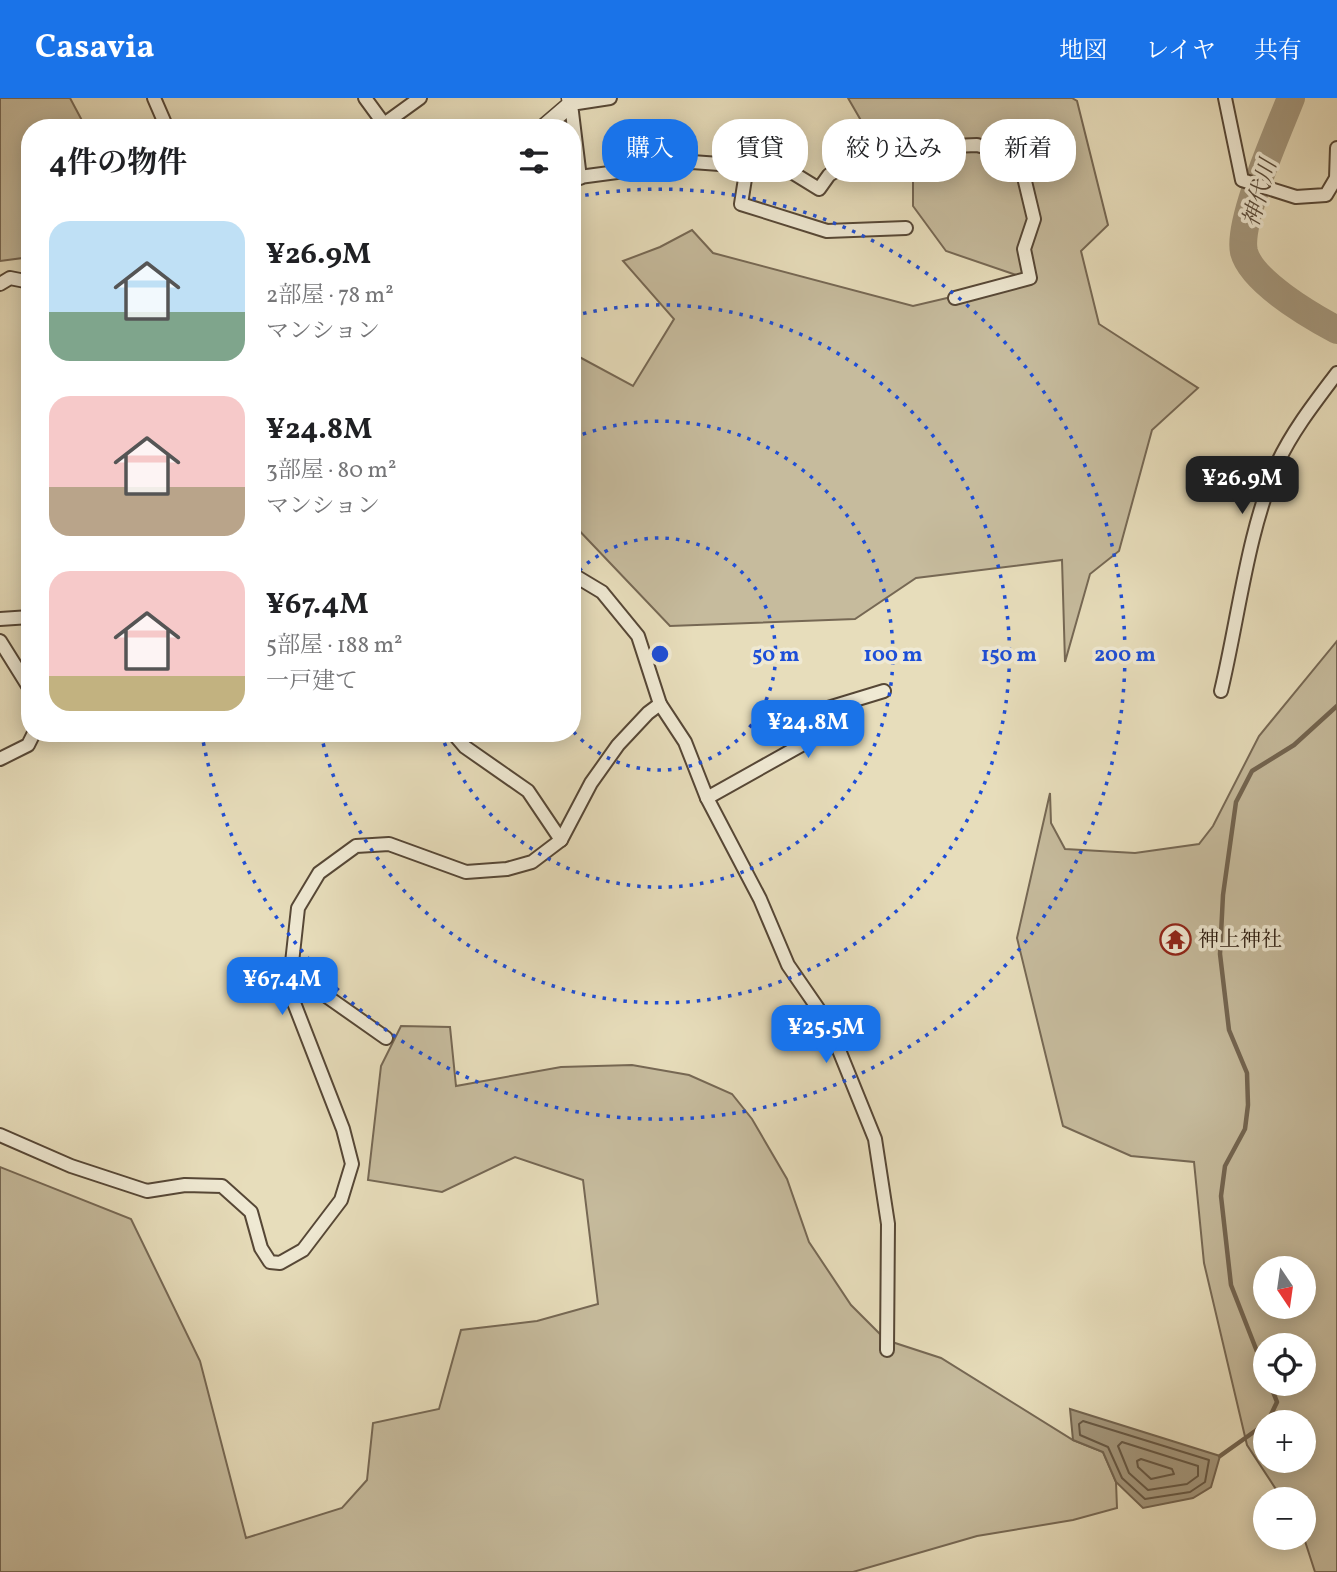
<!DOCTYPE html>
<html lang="ja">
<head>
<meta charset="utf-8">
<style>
  body { margin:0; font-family:Vollkorn,"Noto Serif JP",serif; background:#f2f2f2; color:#202124; height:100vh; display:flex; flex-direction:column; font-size:26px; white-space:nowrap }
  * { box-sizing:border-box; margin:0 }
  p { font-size:23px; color:#757577 }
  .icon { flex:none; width:38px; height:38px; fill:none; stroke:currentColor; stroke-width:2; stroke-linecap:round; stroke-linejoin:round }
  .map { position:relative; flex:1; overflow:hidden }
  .sheet { position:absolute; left:21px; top:21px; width:560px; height:623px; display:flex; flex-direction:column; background:#fff; border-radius:28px; box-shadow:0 4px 18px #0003 }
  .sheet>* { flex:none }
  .top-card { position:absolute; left:602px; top:21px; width:630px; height:63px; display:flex; gap:14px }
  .needle { width:46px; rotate:167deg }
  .buttons { position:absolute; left:1253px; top:1158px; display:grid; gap:14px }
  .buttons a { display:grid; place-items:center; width:63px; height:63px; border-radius:50%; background:#fff; box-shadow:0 4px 18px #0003; font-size:35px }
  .price { position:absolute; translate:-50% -60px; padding:0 16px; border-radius:14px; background:#1a73e8; color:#fff; font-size:23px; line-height:46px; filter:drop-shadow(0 2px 4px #0008) }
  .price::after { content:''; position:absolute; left:50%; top:42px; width:21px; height:16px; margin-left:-10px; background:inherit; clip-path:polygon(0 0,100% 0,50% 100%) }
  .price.selected { background:#222; color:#fff }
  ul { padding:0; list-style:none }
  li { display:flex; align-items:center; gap:21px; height:175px; padding:0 28px }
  li span { display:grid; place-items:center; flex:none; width:196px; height:140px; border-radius:21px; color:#555 }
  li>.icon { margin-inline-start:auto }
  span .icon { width:84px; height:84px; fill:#fffc; stroke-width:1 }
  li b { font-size:30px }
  h2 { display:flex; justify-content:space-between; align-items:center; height:84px; padding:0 28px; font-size:30px }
  .tag { padding:0 24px; border-radius:28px; background:#fff; box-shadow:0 4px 18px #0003; font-size:24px; line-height:63px }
  .tag.selected { background:#1a73e8; color:#fff }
  header { display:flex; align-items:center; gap:42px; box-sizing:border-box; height:98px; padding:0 35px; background:#1a73e8; color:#fff }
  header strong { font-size:33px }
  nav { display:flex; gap:38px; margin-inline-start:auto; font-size:24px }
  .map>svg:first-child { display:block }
</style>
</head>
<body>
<header>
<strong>Casavia</strong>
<nav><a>地図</a><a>レイヤ</a><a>共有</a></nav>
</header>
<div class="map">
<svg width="1337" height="1474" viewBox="0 0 1337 1474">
  <rect width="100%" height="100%" fill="#e7ddbb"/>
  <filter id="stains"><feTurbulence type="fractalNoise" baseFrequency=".00286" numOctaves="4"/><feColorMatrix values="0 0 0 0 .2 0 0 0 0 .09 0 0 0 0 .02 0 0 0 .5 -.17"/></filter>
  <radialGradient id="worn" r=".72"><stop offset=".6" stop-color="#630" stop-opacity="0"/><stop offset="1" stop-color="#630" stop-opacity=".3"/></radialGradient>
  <g fill="#c6bb9d" stroke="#766854" stroke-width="2" fill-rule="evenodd">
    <path d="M 0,0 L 70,0 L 86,30 L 30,30 L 30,159 L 0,163 Z"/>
    <path d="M 848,0 L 1072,0 L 1077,3 L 1108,127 L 1081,153 L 1099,226 L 1198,290 L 1152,332 L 1119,453 L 1090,476 L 1065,564 L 1062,462 L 916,480 L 855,521 L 670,528 L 572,425 L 572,255 L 633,288 L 674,221 L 623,163 L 660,149 L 692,132 L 713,155 L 913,208 L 1028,181 L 946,153 L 913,108 L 913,71 L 870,38 Z"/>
    <path d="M 1337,543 L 1337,1474 L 1315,1474 L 1304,1440 L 1304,1402 L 1283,1402 L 1247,1347 L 1204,1165 L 1194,1064 L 1131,1058 L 1063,1028 L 1017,840 L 1050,695 L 1051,725 L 1065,751 L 1135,755 L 1199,746 L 1213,728 L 1259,638 ZM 1265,1171 L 1304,1171 L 1304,1209 L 1265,1209 ZM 1265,1248 L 1304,1248 L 1304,1286 L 1265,1286 ZM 1265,1325 L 1304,1325 L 1304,1363 L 1265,1363 Z"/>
    <path d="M 401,928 L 450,929 L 456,988 L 561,969 L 632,967 L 689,977 L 732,996 L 752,1021 L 787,1081 L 809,1144 L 851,1207 L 886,1242 L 941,1260 L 1073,1342 L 1103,1354 L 1116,1384 L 1117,1410 L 1073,1422 L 977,1438 L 853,1474 L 0,1474 L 0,1069 L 131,1121 L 200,1263 L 246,1440 L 342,1410 L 367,1382 L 373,1325 L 439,1311 L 461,1232 L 537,1223 L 598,1206 L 583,1082 L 515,1059 L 442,1094 L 368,1082 L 381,968 Z"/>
  </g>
  <path fill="#a5997f" stroke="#726450" stroke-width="2" d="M 1070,1311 L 1220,1358 L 1211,1389 L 1193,1400 L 1143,1410 L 1116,1384 L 1103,1354 L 1073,1342 Z"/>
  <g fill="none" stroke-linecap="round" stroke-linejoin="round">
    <g stroke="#655744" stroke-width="2">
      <path d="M 1083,1323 L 1209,1362 L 1205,1384 L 1190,1394 L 1145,1401 L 1122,1380 L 1108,1349 L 1080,1337 L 1079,1326 Z"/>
      <path d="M 1122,1344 L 1198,1368 L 1198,1378 L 1187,1386 L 1148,1392 L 1129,1375 L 1118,1348 Z"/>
      <path d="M 1141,1361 L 1172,1371 L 1174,1376 L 1151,1381 L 1138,1369 L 1137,1363 Z"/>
    </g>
    <g stroke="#726450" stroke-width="4.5">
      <path d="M 1265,1274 L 1231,1187 L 1221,1098 L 1225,1068 L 1245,1031 L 1248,1007 L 1247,975 L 1229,932 L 1220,856 L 1223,797 L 1236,704 L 1252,673 L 1294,647 L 1337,608"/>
      <path d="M 1267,1325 L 1277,1304 L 1270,1286"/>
      <path d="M 1220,1358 L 1265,1326"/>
    </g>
    <path stroke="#a5997f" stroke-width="28" d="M 1291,0 C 1279,31 1237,124 1244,154 C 1252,184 1311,218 1337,232"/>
    <defs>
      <g id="minor">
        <path d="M 154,0 L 167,30"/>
        <path d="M 365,0 L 384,26 L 420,0"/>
        <path d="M 1225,0 L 1242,82 L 1296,99 L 1326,97 L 1336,80 L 1337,50"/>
        <path d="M 747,68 L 741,106 L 827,133 L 906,130"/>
        <path d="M 572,80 L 692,64 L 747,68 L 772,62 L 819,91 L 829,77 L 849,65 L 913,71 L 952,48 L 977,47 L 999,53 L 1023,75 L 1034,121 L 1024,151 L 1030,180 L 955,200"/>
        <path d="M 580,80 L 571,6 L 610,0"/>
        <path d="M 0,186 L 10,180 L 30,184"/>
        <path d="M 0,521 L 30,519"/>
        <path d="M 0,543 L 30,591"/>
        <path d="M 1221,593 C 1239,518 1247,435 1278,364 C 1293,332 1316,303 1337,275"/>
        <path d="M 660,606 L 685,644 L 707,700 L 760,801 L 788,867 L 828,925 L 875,1041 L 888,1126 L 887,1252"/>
        <path d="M 453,635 L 465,649 L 528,693 L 561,742"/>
        <path d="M 0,661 L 28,647 L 34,635"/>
        <path d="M 707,700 L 814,640 L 815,614 L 884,593"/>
        <path d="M 289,892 L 312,888 L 386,940"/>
        <path d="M 0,1037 L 71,1068 L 147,1093 L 185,1087 L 222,1088 L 251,1114 L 261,1150 L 270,1164 L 280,1165 L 303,1152 L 341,1102 L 352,1066 L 343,1031 L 289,892 L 298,810 L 319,775 L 356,748 L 389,746 L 466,774 L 507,771 L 532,764 L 561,742 L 591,685 L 618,647 L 648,615 L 660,606 L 638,538 L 602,494 L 572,476"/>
      </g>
      <path id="tertiary" d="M 543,30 L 571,6 L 570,0"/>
    </defs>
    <use href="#minor" stroke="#564736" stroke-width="16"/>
    <use href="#tertiary" stroke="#564736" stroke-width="19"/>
    <use href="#minor" stroke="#efe9d3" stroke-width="12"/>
    <use href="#tertiary" stroke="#efe9d3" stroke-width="16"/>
  </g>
  <g fill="none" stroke="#1d4ed8" stroke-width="3.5" stroke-dasharray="3.5 7">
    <path d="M572 480A116 116 0 1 1 572 632"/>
    <path d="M573 340A233 233 0 1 1 441 636"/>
    <path d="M573 218A349 349 0 1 1 321 637"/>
    <path d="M575 99A465 465 0 1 1 202 637"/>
  </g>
  <defs>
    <symbol id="temple-ring" viewBox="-11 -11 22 22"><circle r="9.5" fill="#efe9d3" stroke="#8f2418" stroke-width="1.5"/><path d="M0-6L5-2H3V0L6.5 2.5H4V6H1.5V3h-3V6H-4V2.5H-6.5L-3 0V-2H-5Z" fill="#8f2418"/></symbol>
  </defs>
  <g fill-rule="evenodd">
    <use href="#temple-ring" x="1158" y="824" width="35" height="35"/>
  </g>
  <g text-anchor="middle" stroke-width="7" stroke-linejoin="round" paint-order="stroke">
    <g font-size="21" fill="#25150a" stroke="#efe9d3" text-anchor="start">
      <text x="1198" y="848">神上神社</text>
    </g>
    <g font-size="23" font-style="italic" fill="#584a39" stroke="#efe9d3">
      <text transform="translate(1259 95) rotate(-74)" y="8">神代川</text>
    </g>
  </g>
  <circle cx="660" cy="556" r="10" fill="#1d4ed8" stroke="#efe9d3" stroke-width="3.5"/>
  <g font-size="21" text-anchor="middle" font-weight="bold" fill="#1d4ed8" stroke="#efe9d3" stroke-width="7" stroke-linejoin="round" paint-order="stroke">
    <text x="776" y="563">50 m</text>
    <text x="893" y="563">100 m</text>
    <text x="1009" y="563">150 m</text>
    <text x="1125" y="563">200 m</text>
  </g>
  <rect width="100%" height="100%" filter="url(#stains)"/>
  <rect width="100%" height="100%" fill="url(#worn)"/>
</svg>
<div class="buttons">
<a><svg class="needle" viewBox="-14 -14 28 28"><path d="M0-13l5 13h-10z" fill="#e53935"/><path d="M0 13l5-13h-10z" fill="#757577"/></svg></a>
<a><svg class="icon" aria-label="locate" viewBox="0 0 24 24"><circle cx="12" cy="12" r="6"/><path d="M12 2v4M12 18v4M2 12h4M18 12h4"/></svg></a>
<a>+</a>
<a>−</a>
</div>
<b class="price selected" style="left:1242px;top:418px">¥26.9M</b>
<b class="price" style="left:808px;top:662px">¥24.8M</b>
<b class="price" style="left:282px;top:919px">¥67.4M</b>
<b class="price" style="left:826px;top:967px">¥25.5M</b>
<div class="top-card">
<a class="tag selected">購入</a>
<a class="tag">賃貸</a>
<a class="tag">絞り込み</a>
<a class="tag">新着</a>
</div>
<section class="sheet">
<h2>4件の物件<svg class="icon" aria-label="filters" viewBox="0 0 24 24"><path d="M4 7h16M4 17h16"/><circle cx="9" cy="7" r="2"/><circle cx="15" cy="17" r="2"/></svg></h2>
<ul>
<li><span style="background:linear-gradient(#bfe0f5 65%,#7fa58c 0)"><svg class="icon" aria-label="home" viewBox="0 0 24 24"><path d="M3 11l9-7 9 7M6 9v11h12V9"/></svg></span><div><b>¥26.9M</b><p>2部屋 · 78 m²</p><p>マンション</p></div></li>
<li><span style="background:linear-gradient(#f6c9c9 65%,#b9a48a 0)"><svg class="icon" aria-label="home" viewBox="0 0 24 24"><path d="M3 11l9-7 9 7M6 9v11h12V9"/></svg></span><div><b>¥24.8M</b><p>3部屋 · 80 m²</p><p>マンション</p></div></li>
<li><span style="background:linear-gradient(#f6c9c9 75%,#c2b280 0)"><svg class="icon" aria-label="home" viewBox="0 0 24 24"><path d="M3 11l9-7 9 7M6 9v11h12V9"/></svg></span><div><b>¥67.4M</b><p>5部屋 · 188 m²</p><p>一戸建て</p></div></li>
</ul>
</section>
</div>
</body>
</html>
